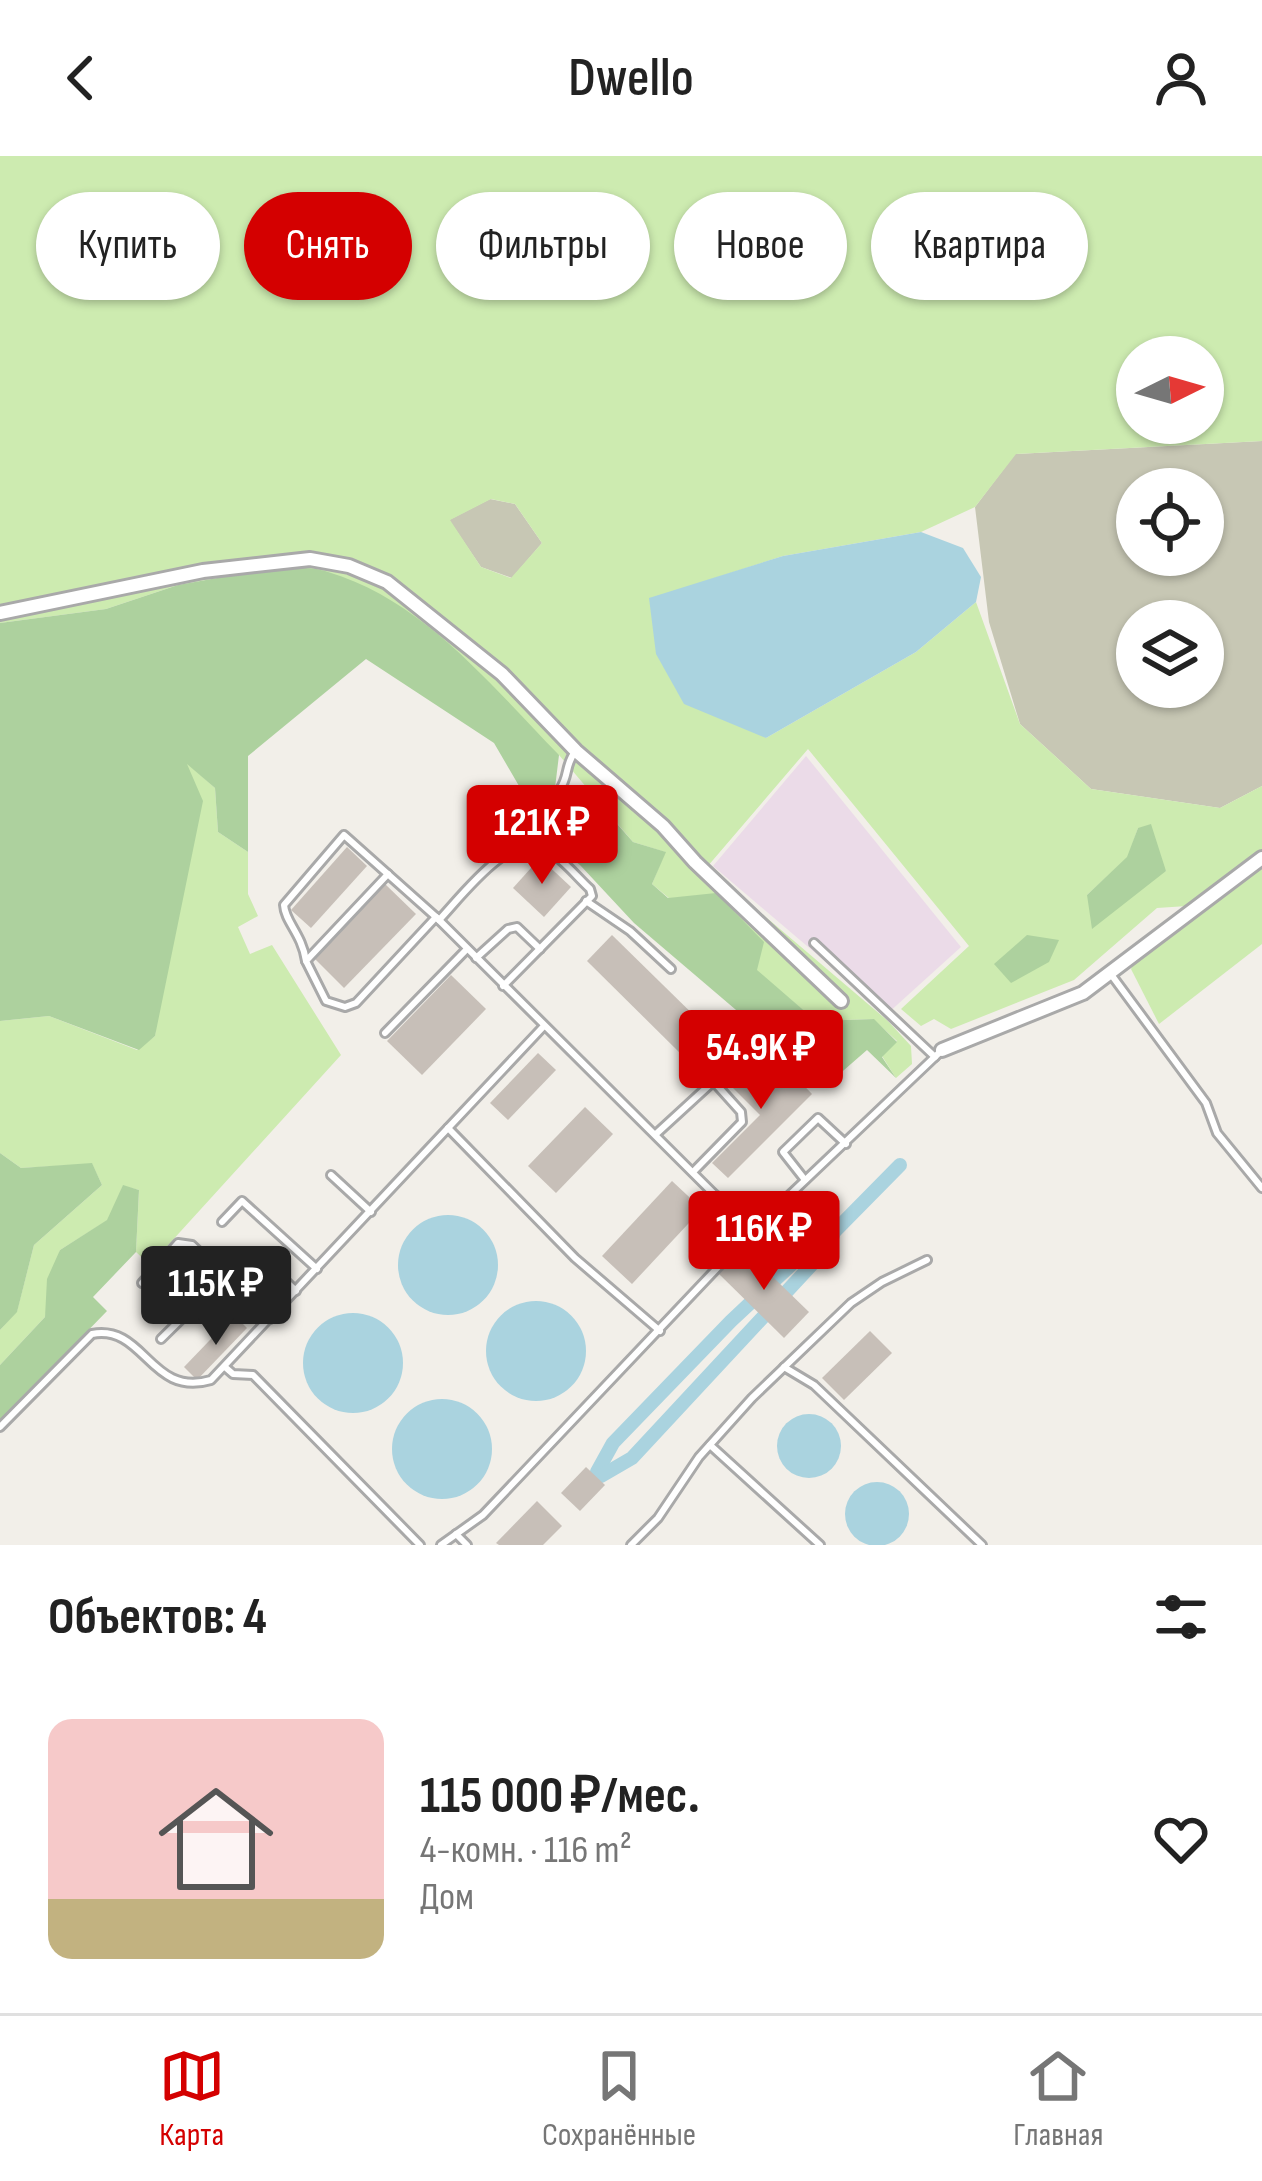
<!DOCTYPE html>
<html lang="ru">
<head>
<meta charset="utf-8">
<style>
  body { margin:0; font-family:"Sofia Sans Condensed",sans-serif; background:#f6f6f6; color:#222; height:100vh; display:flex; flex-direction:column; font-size:45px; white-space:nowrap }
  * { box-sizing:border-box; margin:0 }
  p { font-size:39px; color:#767676 }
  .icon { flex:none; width:66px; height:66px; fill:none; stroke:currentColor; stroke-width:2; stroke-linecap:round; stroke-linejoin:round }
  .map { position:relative; height:1389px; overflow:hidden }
  .details { display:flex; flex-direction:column; background:#fff; flex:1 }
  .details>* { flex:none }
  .guide { position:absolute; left:36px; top:36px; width:1191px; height:108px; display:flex; gap:24px }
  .needle { width:78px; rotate:85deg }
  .tools { position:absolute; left:1116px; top:180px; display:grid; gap:24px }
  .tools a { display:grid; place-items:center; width:108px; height:108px; border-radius:50%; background:#fff; box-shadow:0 3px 9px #0004; font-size:60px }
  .price { position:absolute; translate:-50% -102px; padding:0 27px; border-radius:12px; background:#d40000; color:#fff; font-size:39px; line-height:78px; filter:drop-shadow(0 3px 6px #0008) }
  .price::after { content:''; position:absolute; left:50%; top:72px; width:36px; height:27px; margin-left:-18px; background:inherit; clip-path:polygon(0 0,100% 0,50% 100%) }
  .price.on { background:#222; color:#fff }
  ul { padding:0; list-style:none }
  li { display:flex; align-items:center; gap:36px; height:300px; padding:0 48px }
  li span { display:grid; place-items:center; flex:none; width:336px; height:240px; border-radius:24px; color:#555 }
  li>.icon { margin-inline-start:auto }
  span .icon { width:144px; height:144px; fill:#fffc; stroke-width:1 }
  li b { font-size:51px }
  h2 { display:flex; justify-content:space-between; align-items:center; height:144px; padding:0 48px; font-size:51px }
  .tag { padding:0 42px; border-radius:54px; background:#fff; box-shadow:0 3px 9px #0004; font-size:42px; line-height:108px }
  .tag.on { background:#d40000; color:#fff }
  header { display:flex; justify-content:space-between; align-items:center; height:156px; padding:0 48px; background:#fff; font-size:54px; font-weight:600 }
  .tab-bar { display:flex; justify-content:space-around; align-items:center; height:168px; border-top:3px solid #e0e0e0; background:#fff; font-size:33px; color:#767676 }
  .tab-bar a { display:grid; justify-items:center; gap:6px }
  .tab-bar .on { color:#d40000 }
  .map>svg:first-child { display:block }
</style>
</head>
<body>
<header><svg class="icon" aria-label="back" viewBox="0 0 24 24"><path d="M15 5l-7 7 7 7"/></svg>Dwello<svg class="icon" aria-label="person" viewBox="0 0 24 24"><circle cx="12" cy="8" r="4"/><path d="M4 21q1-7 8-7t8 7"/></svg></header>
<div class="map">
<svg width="1262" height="1389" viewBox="0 0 1262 1389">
  <rect width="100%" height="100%" fill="#f2efe9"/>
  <path fill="#ebdbe8" d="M 806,600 L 961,791 L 887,858 L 713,710 Z"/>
  <g fill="#c7c7b4" fill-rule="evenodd">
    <path d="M 1262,285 L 1262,630 L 1220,652 L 1091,633 L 1020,568 L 989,466 L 975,351 L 1015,298 ZM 1137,333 L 1203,333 L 1203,399 L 1137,399 ZM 1137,465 L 1203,465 L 1203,531 L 1137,531 Z"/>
    <path d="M 490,343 L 515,348 L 542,387 L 512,422 L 481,411 L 449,364 Z"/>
  </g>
  <g fill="#cdebb0" fill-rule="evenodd">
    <path d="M 0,0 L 1262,0 L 1262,285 L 1016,298 L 975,351 L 921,376 L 783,400 L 650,443 L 766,582 L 916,496 L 976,446 L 1020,568 L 1091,633 L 1220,652 L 1262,630 L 1262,695 L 1187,750 L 1157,752 L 1074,824 L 951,873 L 934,863 L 921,870 L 901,853 L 969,790 L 808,593 L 707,711 L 888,865 L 911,890 L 912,908 L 896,922 L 882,900 L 897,885 L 873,863 L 816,865 L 652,728 L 665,696 L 633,686 L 559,599 L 273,412 L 178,429 L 106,453 L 0,467 ZM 1137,201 L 1203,201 L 1203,267 L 1137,267 ZM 491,343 L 515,348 L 542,387 L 511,422 L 481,411 L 450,364 ZM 1138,672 L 1166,715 L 1087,739 L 1128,701 Z"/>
    <path d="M 185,605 L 215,632 L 218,676 L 248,696 L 248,738 L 258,760 L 238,771 L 250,798 L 272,789 L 341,899 L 150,1109 L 136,1096 L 139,1034 L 123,1030 L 108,1064 L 60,1094 L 45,1161 L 0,1209 L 0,1174 L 17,1155 L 34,1089 L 102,1029 L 92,1008 L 21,1012 L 0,997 L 0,865 L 49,860 L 137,894 L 155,880 Z"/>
    <path d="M 1262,711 L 1262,788 L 1159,868 L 1131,813 L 1137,800 Z"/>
  </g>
  <g fill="#add19e">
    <path d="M 273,412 C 290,412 312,410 328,416 C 425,445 491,530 559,599 L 555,632 L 533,654 L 494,587 L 366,503 L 248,600 L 248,696 L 218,676 L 215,632 L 187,608 L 203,645 L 155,880 L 139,894 L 49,860 L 0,865 L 0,467 L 106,453 L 178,429 Z"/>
    <path d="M 589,636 L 633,686 L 666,696 L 652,728 L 668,742 L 716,737 L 764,786 L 757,814 L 816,865 L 874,863 L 897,886 L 882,901 L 896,922 L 867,894 L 836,921 L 810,917 L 634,767 L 580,709 L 532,672 L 557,646 Z"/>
    <path d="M 1151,668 L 1166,715 L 1092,773 L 1087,739 L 1127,701 L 1138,672 Z"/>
    <path d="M 1027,779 L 1059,784 L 1049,806 L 1011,827 L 994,808 Z"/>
    <path d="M 0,997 L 21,1012 L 92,1007 L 102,1029 L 34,1089 L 17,1156 L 0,1174 Z"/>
    <path d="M 123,1029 L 139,1034 L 136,1096 L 93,1141 L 107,1155 L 0,1265 L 0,1209 L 45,1161 L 47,1123 L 60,1094 L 107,1064 Z"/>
  </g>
  <g fill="#aad3df">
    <path d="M 921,376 L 963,392 L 981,421 L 976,446 L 916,496 L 766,582 L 684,548 L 656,498 L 649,442 L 783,400 Z"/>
    <circle cx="448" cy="1109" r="50"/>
    <circle cx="536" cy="1195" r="50"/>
    <circle cx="353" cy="1207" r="50"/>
    <circle cx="442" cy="1293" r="50"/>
    <circle cx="809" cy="1290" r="32"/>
    <circle cx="877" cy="1358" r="32"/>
  </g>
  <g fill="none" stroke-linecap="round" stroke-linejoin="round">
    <g stroke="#aad3df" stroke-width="14">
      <path d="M 597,1316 L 613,1287 L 731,1165 L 822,1080 L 834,1076"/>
      <path d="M 601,1320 L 632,1302 L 830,1089 L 834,1076 L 900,1009"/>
    </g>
  </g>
  <g fill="#c7bfb8">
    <path d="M 347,691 L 367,710 L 311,772 L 291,754 Z"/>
    <path d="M 540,702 L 571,731 L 544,761 L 513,732 Z"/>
    <path d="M 385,728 L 416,758 L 344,832 L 313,801 Z"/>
    <path d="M 612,779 L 709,874 L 683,900 L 587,805 Z"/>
    <path d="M 451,819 L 486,853 L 422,919 L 387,885 Z"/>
    <path d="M 538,897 L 556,914 L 508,964 L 490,947 Z"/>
    <path d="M 748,903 L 774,929 L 789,914 L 812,938 L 728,1022 L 712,1007 L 760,959 L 726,925 Z"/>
    <path d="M 585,951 L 613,978 L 556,1037 L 528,1010 Z"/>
    <path d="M 672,1025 L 702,1053 L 632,1128 L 602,1100 Z"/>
    <path d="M 744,1093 L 809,1156 L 784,1182 L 719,1118 Z"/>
    <path d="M 234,1159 L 247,1172 L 197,1224 L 184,1211 Z"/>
    <path d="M 870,1175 L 892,1197 L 844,1244 L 822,1222 Z"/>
    <path d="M 586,1311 L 605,1329 L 580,1355 L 561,1337 Z"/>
    <path d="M 537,1345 L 562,1370 L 543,1389 L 499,1389 L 496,1387 Z"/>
  </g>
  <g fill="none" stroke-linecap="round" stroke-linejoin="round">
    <defs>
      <g id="lane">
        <path d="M 515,691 C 529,660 543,657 560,633 C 569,621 565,608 575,596"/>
        <path d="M 388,718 L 306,805 L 326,845 L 345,851 L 356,847 L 436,761"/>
        <path d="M 586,745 L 630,775 L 671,813"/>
        <path d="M 439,764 C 461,741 512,672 546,693 C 562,702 576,720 590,733 L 592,740 L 503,830"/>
        <path d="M 814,787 L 935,901"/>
        <path d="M 476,802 L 508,773 L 517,771 L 540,793"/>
        <path d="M 306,805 C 302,778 285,766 284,749 L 344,679 L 436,761 L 714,1038 L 756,1071"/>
        <path d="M 1110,817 L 1206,947 L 1217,977 L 1262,1032"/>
        <path d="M 385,877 L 466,794"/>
        <path d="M 448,972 L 575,1102 L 660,1175"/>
        <path d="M 656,978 L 740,901"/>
        <path d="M 693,1016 L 742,966 L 741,956 L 714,926"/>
        <path d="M 331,1019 L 371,1056"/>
        <path d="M 805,1024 L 783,996 L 818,962 L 846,988"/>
        <path d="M 222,1066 L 242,1045 L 317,1113"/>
        <path d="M 272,1112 L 296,1135"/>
        <path d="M 142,1127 L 178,1087 L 192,1089 L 270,1163"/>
        <path d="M 161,1183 L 224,1121"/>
        <path d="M 225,1211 L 233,1218 L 253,1219 L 420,1389"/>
        <path d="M 784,1211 L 814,1229 L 982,1389"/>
        <path d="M 0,1271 L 92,1178 C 145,1168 150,1242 211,1224 L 543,871"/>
        <path d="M 710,1289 L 820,1389"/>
        <path d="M 456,1378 L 467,1389"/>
        <path d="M 441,1389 L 483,1359 L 756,1071 L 940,896"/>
        <path d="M 631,1389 L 658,1362 L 699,1301 L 752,1242 L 851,1147 L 882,1126 L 927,1104"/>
      </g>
      <g id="street">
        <path d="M 0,457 L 203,415 L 310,403 L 349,410 L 387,426 L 502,518 L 576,595 L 663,670 L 695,706 L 841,845"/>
        <path d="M 942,894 L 1083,837 L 1262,702"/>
      </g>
    </defs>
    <use href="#lane" stroke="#a9a9a9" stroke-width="12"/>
    <use href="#street" stroke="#a9a9a9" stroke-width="18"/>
    <use href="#lane" stroke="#fff" stroke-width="6"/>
    <use href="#street" stroke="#fff" stroke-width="12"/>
  </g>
</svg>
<div class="tools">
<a><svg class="needle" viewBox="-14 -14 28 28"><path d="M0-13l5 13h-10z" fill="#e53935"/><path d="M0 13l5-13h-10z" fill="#767676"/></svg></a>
<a><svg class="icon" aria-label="locate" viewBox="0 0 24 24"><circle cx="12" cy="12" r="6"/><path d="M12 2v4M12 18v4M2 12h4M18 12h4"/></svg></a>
<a><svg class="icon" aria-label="layers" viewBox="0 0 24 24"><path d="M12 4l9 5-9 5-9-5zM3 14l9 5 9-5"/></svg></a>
</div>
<b class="price" style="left:542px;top:731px">121K ₽</b>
<b class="price" style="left:761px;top:956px">54.9K ₽</b>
<b class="price" style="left:764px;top:1137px">116K ₽</b>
<b class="price on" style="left:216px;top:1192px">115K ₽</b>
<div class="guide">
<a class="tag">Купить</a>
<a class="tag on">Снять</a>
<a class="tag">Фильтры</a>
<a class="tag">Новое</a>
<a class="tag">Квартира</a>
</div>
</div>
<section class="details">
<h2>Объектов: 4<svg class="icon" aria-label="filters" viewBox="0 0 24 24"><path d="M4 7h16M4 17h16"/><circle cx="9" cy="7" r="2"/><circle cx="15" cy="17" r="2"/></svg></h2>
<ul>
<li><span style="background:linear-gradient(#f6c9c9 75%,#c2b280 0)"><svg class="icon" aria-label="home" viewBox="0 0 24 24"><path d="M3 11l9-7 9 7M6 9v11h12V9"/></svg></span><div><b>115 000 ₽/мес.</b><p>4-комн. · 116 m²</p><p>Дом</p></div><svg class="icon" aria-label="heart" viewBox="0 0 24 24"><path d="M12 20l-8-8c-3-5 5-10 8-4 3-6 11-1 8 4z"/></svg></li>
</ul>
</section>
<nav class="tab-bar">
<a class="on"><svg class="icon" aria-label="map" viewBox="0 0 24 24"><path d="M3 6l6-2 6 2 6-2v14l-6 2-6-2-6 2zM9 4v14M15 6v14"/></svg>Карта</a>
<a><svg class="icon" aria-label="saved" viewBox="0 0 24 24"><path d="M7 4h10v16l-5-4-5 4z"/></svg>Сохранённые</a>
<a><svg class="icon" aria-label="home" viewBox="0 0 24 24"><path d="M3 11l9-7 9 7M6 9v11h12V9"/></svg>Главная</a>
</nav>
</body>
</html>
